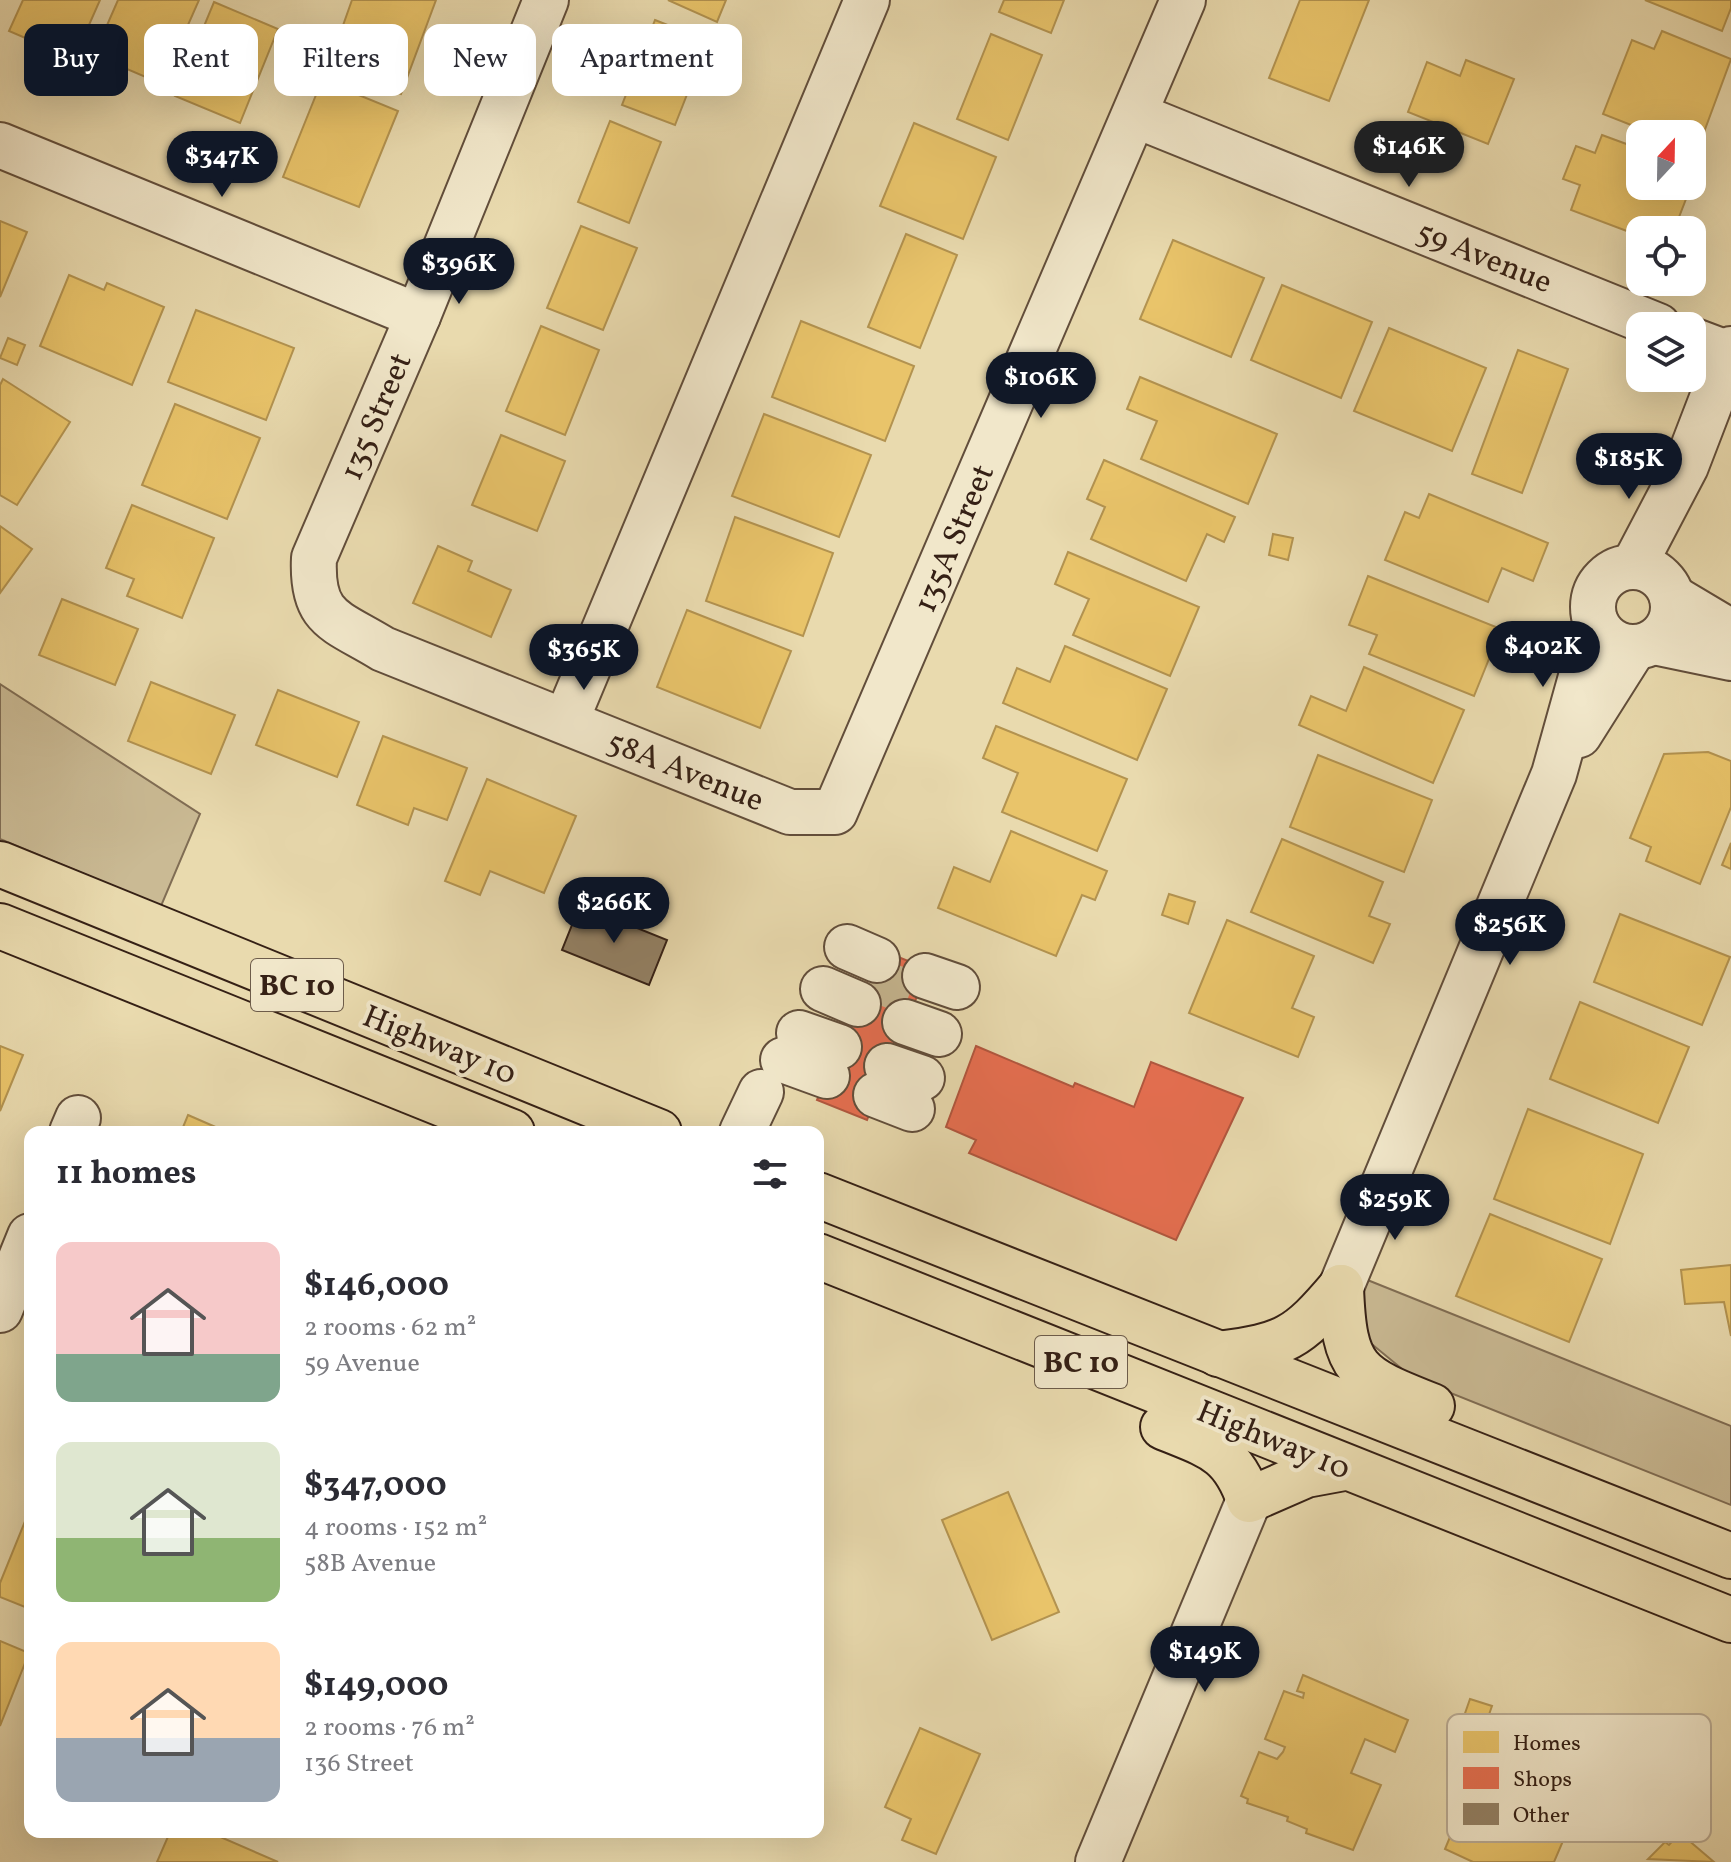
<!DOCTYPE html>
<html lang="en">
<head>
<meta charset="utf-8">
<style>
  body { margin:0; font-family:Vollkorn,serif; background:#f2f2f3; color:#2b2b33; height:100vh; display:flex; flex-direction:column; font-size:30px; white-space:nowrap }
  * { box-sizing:border-box; margin:0 }
  p { font-size:26px; color:#7c7c81 }
  .icon { flex:none; width:44px; height:44px; fill:none; stroke:currentColor; stroke-width:2; stroke-linecap:round; stroke-linejoin:round }
  .map { position:relative; flex:1; overflow:hidden }
  .sheet { position:absolute; left:24px; top:1126px; width:800px; height:712px; display:flex; flex-direction:column; background:#fff; border-radius:16px; box-shadow:0 8px 32px #0002 }
  .sheet>* { flex:none }
  .guide { position:absolute; left:24px; top:24px; width:800px; height:72px; display:flex; gap:16px }
  .needle { width:52px; rotate:22deg }
  .tools { position:absolute; left:1626px; top:120px; display:grid; gap:16px }
  .tools a { display:grid; place-items:center; width:80px; height:80px; border-radius:16px; background:#fff; box-shadow:0 8px 32px #0002; font-size:40px }
  .price { position:absolute; translate:-50% -68px; padding:0 18px; border-radius:28px; background:#111827; color:#fff; font-size:26px; line-height:52px; filter:drop-shadow(0 2px 4px #0008) }
  .price::after { content:''; position:absolute; left:50%; top:48px; width:24px; height:18px; margin-left:-12px; background:inherit; clip-path:polygon(0 0,100% 0,50% 100%) }
  .price.on { background:#222; color:#fff }
  ul { padding:0; list-style:none }
  li { display:flex; align-items:center; gap:24px; height:200px; padding:0 32px }
  li span { display:grid; place-items:center; flex:none; width:224px; height:160px; border-radius:16px; color:#555 }
  li>.icon { margin-inline-start:auto }
  span .icon { width:96px; height:96px; fill:#fffc; stroke-width:1 }
  li b { font-size:34px }
  h2 { display:flex; justify-content:space-between; align-items:center; height:96px; padding:0 32px; font-size:34px }
  .pill { padding:0 28px; border-radius:16px; background:#fff; box-shadow:0 8px 32px #0002; font-size:28px; line-height:72px }
  .pill.on { background:#111827; color:#fff }
  .map>svg:first-child { display:block }
</style>
</head>
<body>
<div class="map">
<svg width="1731" height="1862" viewBox="0 0 1731 1862">
  <rect width="100%" height="100%" fill="#e9daae"/>
  <filter id="stains"><feTurbulence type="fractalNoise" baseFrequency=".0025" numOctaves="4"/><feColorMatrix values="0 0 0 0 .2 0 0 0 0 .09 0 0 0 0 .02 0 0 0 .5 -.17"/></filter>
  <radialGradient id="worn" r=".72"><stop offset=".6" stop-color="#630" stop-opacity="0"/><stop offset="1" stop-color="#630" stop-opacity=".3"/></radialGradient>
  <g fill="#caba94" stroke="#806d54" stroke-width="2">
    <path d="M 0,684 L 200,814 L 161,906 L 0,839 Z"/>
    <path d="M 1360,1277 L 1731,1426 L 1731,1505 L 1413,1378 L 1368,1341 Z"/>
  </g>
  <g fill="#e9c46a" stroke="#b39350" stroke-width="2">
    <path d="M 23,0 L 100,0 L 74,59 L 9,31 Z"/>
    <path d="M 118,0 L 199,0 L 162,84 L 94,55 Z"/>
    <path d="M 352,0 L 436,0 L 401,94 L 328,68 Z"/>
    <path d="M 668,0 L 726,0 L 717,22 Z"/>
    <path d="M 1004,0 L 1064,0 L 1051,33 L 999,12 Z"/>
    <path d="M 1300,0 L 1369,0 L 1329,101 L 1269,78 Z"/>
    <path d="M 1645,0 L 1731,0 L 1731,8 L 1722,31 Z"/>
    <path d="M 214,2 L 278,29 L 240,123 L 175,96 Z"/>
    <path d="M 655,20 L 708,41 L 675,125 L 622,105 Z"/>
    <path d="M 1662,31 L 1731,59 L 1697,151 L 1692,149 L 1692,134 L 1654,134 L 1603,114 L 1632,40 L 1654,49 Z"/>
    <path d="M 991,34 L 1042,55 L 1008,140 L 957,119 Z"/>
    <path d="M 1466,60 L 1514,79 L 1488,144 L 1408,112 L 1427,62 L 1460,76 Z"/>
    <path d="M 322,80 L 398,111 L 359,207 L 283,177 Z"/>
    <path d="M 610,121 L 661,142 L 629,223 L 578,202 Z"/>
    <path d="M 914,123 L 996,157 L 963,239 L 880,206 Z"/>
    <path d="M 1602,135 L 1640,149 L 1640,186 L 1691,186 L 1674,230 L 1640,230 L 1640,236 L 1571,210 L 1580,185 L 1563,179 L 1576,146 L 1595,153 Z"/>
    <path d="M 0,221 L 27,232 L 0,297 Z"/>
    <path d="M 581,226 L 637,248 L 603,330 L 547,308 Z"/>
    <path d="M 906,234 L 957,255 L 920,348 L 868,327 Z"/>
    <path d="M 1173,240 L 1264,278 L 1231,357 L 1140,319 Z"/>
    <path d="M 69,275 L 104,290 L 107,283 L 164,307 L 132,385 L 40,346 Z"/>
    <path d="M 1282,285 L 1372,322 L 1341,398 L 1251,360 Z"/>
    <path d="M 196,310 L 294,348 L 266,420 L 168,382 Z"/>
    <path d="M 801,321 L 914,366 L 885,441 L 772,397 Z"/>
    <path d="M 541,326 L 599,350 L 565,435 L 506,411 Z"/>
    <path d="M 1389,328 L 1486,368 L 1452,451 L 1354,411 Z"/>
    <path d="M 8,338 L 25,345 L 17,365 L 0,358 Z"/>
    <path d="M 1518,350 L 1568,369 L 1522,493 L 1472,474 Z"/>
    <path d="M 1140,377 L 1277,434 L 1248,504 L 1141,459 L 1157,421 L 1127,409 Z"/>
    <path d="M 3,379 L 70,422 L 17,505 L 0,495 L 0,385 Z"/>
    <path d="M 175,404 L 260,438 L 227,519 L 142,485 Z"/>
    <path d="M 764,414 L 871,455 L 839,537 L 732,496 Z"/>
    <path d="M 501,435 L 565,461 L 537,531 L 472,505 Z"/>
    <path d="M 1104,460 L 1235,517 L 1224,542 L 1207,534 L 1186,581 L 1091,539 L 1105,507 L 1087,499 Z"/>
    <path d="M 1429,494 L 1548,543 L 1533,581 L 1502,568 L 1488,602 L 1385,560 L 1405,512 L 1419,518 Z"/>
    <path d="M 132,505 L 214,538 L 182,618 L 127,596 L 134,579 L 106,568 Z"/>
    <path d="M 735,517 L 833,553 L 803,636 L 706,601 Z"/>
    <path d="M 0,526 L 32,549 L 0,593 Z"/>
    <path d="M 1273,534 L 1293,538 L 1288,560 L 1269,555 Z"/>
    <path d="M 438,546 L 472,561 L 468,571 L 511,590 L 491,637 L 413,603 Z"/>
    <path d="M 1068,552 L 1199,607 L 1170,676 L 1073,635 L 1089,599 L 1055,584 Z"/>
    <path d="M 1368,576 L 1501,629 L 1474,696 L 1369,654 L 1377,635 L 1349,625 Z"/>
    <path d="M 62,599 L 138,629 L 115,685 L 39,655 Z"/>
    <path d="M 687,610 L 791,651 L 760,728 L 657,687 Z"/>
    <path d="M 1065,646 L 1167,689 L 1137,760 L 1003,703 L 1017,668 L 1050,682 Z"/>
    <path d="M 1364,667 L 1464,710 L 1433,783 L 1299,725 L 1311,696 L 1346,711 Z"/>
    <path d="M 151,682 L 235,715 L 211,774 L 128,741 Z"/>
    <path d="M 278,690 L 359,722 L 337,777 L 256,745 Z"/>
    <path d="M 996,726 L 1127,779 L 1097,851 L 1002,812 L 1018,773 L 983,758 Z"/>
    <path d="M 383,736 L 467,768 L 447,820 L 414,808 L 408,825 L 357,805 Z"/>
    <path d="M 1708,752 L 1731,761 L 1731,807 L 1700,884 L 1646,861 L 1651,847 L 1630,838 L 1664,754 Z"/>
    <path d="M 1318,755 L 1432,800 L 1404,872 L 1290,827 Z"/>
    <path d="M 487,779 L 576,816 L 544,893 L 490,871 L 480,895 L 445,881 Z"/>
    <path d="M 1011,831 L 1107,871 L 1095,900 L 1082,895 L 1056,956 L 938,908 L 954,867 L 990,882 Z"/>
    <path d="M 1282,839 L 1383,882 L 1369,916 L 1390,924 L 1373,963 L 1251,912 Z"/>
    <path d="M 1731,843 L 1731,869 L 1722,865 Z"/>
    <path d="M 1169,894 L 1195,902 L 1188,924 L 1162,915 Z"/>
    <path d="M 1620,914 L 1730,957 L 1702,1025 L 1594,982 Z"/>
    <path d="M 1227,920 L 1314,956 L 1292,1008 L 1314,1017 L 1298,1057 L 1189,1013 Z"/>
    <path d="M 1580,1002 L 1689,1047 L 1658,1123 L 1550,1079 Z"/>
    <path d="M 0,1046 L 23,1055 L 0,1111 Z"/>
    <path d="M 1528,1109 L 1643,1154 L 1610,1244 L 1494,1199 Z"/>
    <path d="M 188,1115 L 227,1132 L 181,1132 Z"/>
    <path d="M 1490,1214 L 1602,1259 L 1569,1342 L 1456,1296 Z"/>
    <path d="M 1731,1265 L 1731,1336 L 1724,1302 L 1685,1304 L 1681,1270 Z"/>
    <path d="M 1008,1492 L 1059,1612 L 992,1640 L 942,1520 Z"/>
    <path d="M 30,1509 L 30,1609 L 0,1597 L 0,1583 Z"/>
    <path d="M 0,1641 L 29,1653 L 0,1726 Z"/>
    <path d="M 1303,1675 L 1408,1720 L 1395,1752 L 1365,1739 L 1351,1773 L 1381,1785 L 1353,1850 L 1306,1833 L 1307,1829 L 1287,1821 L 1288,1817 L 1247,1803 L 1248,1799 L 1241,1796 L 1259,1752 L 1277,1759 L 1283,1752 L 1285,1747 L 1265,1739 L 1284,1691 L 1303,1698 L 1304,1693 L 1297,1691 Z"/>
    <path d="M 1470,1699 L 1492,1706 L 1485,1726 L 1463,1719 Z"/>
    <path d="M 920,1728 L 980,1754 L 936,1854 L 902,1840 L 911,1819 L 885,1807 Z"/>
    <path d="M 1486,1750 L 1554,1779 L 1547,1794 L 1578,1806 L 1554,1862 L 1473,1862 L 1445,1849 Z"/>
    <path d="M 170,1832 L 209,1832 L 278,1862 L 157,1862 Z"/>
    <path d="M 1680,1833 L 1714,1862 L 1648,1859 L 1665,1842 L 1669,1845 Z"/>
  </g>
  <g fill="#e76f51" stroke="#b2573f" stroke-width="2">
    <path d="M 881,950 L 928,969 L 867,1120 L 817,1100 Z"/>
    <path d="M 976,1046 L 1073,1087 L 1075,1083 L 1134,1107 L 1151,1062 L 1243,1098 L 1176,1240 L 969,1153 L 976,1140 L 946,1127 Z"/>
  </g>
  <path fill="#938165" stroke="#352015" stroke-width="2" d="M 580,905 L 667,940 L 649,985 L 562,950 Z"/>
  <g fill="none" stroke-linecap="round" stroke-linejoin="round">
    <path stroke="#c5b58f" stroke-width="44" stroke-dasharray="44 22" stroke-linecap="butt" d="M 869,977 L 916,996"/>
    <defs>
      <g id="minor">
        <path d="M 546,0 L 418,316 L 314,558 C 311,620 336,620 383,649 L 790,812 L 835,812 L 1183,0"/>
        <path d="M 1135,115 L 1658,326"/>
        <path d="M 0,145 L 418,316"/>
        <path d="M 1692,340 L 1729,354"/>
        <circle cx="1633" cy="607" r="40"/>
        <path d="M 1633,567 L 1686,466 L 1731,349"/>
        <path d="M 1672,597 L 1731,632"/>
        <path d="M 1654,642 L 1731,658"/>
        <path d="M 566,721 L 867,0"/>
        <path d="M 1579,735 L 1634,648"/>
        <path d="M 847,947 L 877,960"/>
        <path d="M 925,976 L 957,987"/>
        <path d="M 823,989 L 858,1004"/>
        <path d="M 905,1022 L 939,1034"/>
        <path d="M 799,1033 L 839,1047"/>
        <path d="M 783,1060 L 827,1076"/>
        <path d="M 887,1066 L 922,1078"/>
        <path d="M 876,1095 L 912,1109"/>
        <path d="M 72,1132 L 78,1118"/>
        <path d="M 742,1132 L 761,1092"/>
        <path d="M 1341,1287 L 1554,774 L 1596,623"/>
        <path d="M 0,1310 L 30,1236"/>
        <path d="M 1098,1862 L 1249,1500"/>
      </g>
      <g id="highway">
        <path d="M 0,864 L 659,1132"/>
        <path d="M 0,926 L 512,1132"/>
        <path d="M 818,1195 L 1731,1556"/>
        <path d="M 818,1256 L 1731,1620"/>
        <path d="M 1341,1287 C 1344,1371 1356,1376 1432,1406"/>
        <path d="M 1218,1354 C 1286,1345 1297,1339 1341,1287"/>
        <path d="M 1163,1427 C 1209,1446 1232,1450 1249,1500 L 1306,1475 L 1344,1468"/>
      </g>
    </defs>
    <use href="#minor" stroke="#624e3b" stroke-width="48"/>
    <use href="#highway" stroke="#352015" stroke-width="48"/>
    <use href="#minor" stroke="#f1e7ca" stroke-width="44"/>
    <use href="#highway" stroke="#e9daae" stroke-width="44"/>
  </g>
  <g text-anchor="middle" stroke-width="8" stroke-linejoin="round" paint-order="stroke">
    <g fill="#f1e7ca" stroke="#6d5c4b" stroke-width="2">
      <rect x="251" y="959" width="92" height="52" rx="6"/>
      <rect x="1035" y="1336" width="92" height="52" rx="6"/>
    </g>
    <g font-size="30" font-weight="bold" fill="#352015">
      <text x="297" y="995">BC 10</text>
      <text x="1081" y="1372">BC 10</text>
    </g>
    <g font-size="32" fill="#352015" stroke="#f1e7ca">
      <text transform="translate(1485 256) rotate(22)" y="11">59 Avenue</text>
      <text transform="translate(375 416) rotate(-67)" y="11">135 Street</text>
      <text transform="translate(953 538) rotate(-67)" y="11">135A Street</text>
      <text transform="translate(686 770) rotate(22)" y="11">58A Avenue</text>
      <text transform="translate(440 1044) rotate(22)" y="11">Highway 10</text>
      <text transform="translate(1274 1439) rotate(22)" y="11">Highway 10</text>
    </g>
  </g>
  <rect x="1447" y="1714" width="264" height="128" rx="12" fill="#f1e7ca" stroke="#b9ab94" stroke-width="2"/>
  <rect x="1463" y="1731" width="36" height="22" fill="#e9c46a"/>
  <rect x="1463" y="1767" width="36" height="22" fill="#e76f51"/>
  <rect x="1463" y="1803" width="36" height="22" fill="#938165"/>
  <g font-size="22" fill="#352015">
    <text x="1513" y="1750">Homes</text>
    <text x="1513" y="1786">Shops</text>
    <text x="1513" y="1822">Other</text>
  </g>
  <rect width="100%" height="100%" filter="url(#stains)"/>
  <rect width="100%" height="100%" fill="url(#worn)"/>
</svg>
<div class="tools">
<a><svg class="needle" viewBox="-14 -14 28 28"><path d="M0-13l5 13h-10z" fill="#e53935"/><path d="M0 13l5-13h-10z" fill="#7c7c81"/></svg></a>
<a><svg class="icon" aria-label="locate" viewBox="0 0 24 24"><circle cx="12" cy="12" r="6"/><path d="M12 2v4M12 18v4M2 12h4M18 12h4"/></svg></a>
<a><svg class="icon" aria-label="layers" viewBox="0 0 24 24"><path d="M12 4l9 5-9 5-9-5zM3 14l9 5 9-5"/></svg></a>
</div>
<b class="price on" style="left:1409px;top:189px">$146K</b>
<b class="price" style="left:222px;top:199px">$347K</b>
<b class="price" style="left:459px;top:306px">$396K</b>
<b class="price" style="left:1041px;top:420px">$106K</b>
<b class="price" style="left:1629px;top:501px">$185K</b>
<b class="price" style="left:1543px;top:689px">$402K</b>
<b class="price" style="left:584px;top:692px">$365K</b>
<b class="price" style="left:614px;top:945px">$266K</b>
<b class="price" style="left:1510px;top:967px">$256K</b>
<b class="price" style="left:1395px;top:1242px">$259K</b>
<b class="price" style="left:1205px;top:1694px">$149K</b>
<div class="guide">
<a class="pill on">Buy</a>
<a class="pill">Rent</a>
<a class="pill">Filters</a>
<a class="pill">New</a>
<a class="pill">Apartment</a>
</div>
<section class="sheet">
<h2>11 homes<svg class="icon" aria-label="filters" viewBox="0 0 24 24"><path d="M4 7h16M4 17h16"/><circle cx="9" cy="7" r="2"/><circle cx="15" cy="17" r="2"/></svg></h2>
<ul>
<li><span style="background:linear-gradient(#f6c9c9 70%,#7fa58c 0)"><svg class="icon" aria-label="home" viewBox="0 0 24 24"><path d="M3 11l9-7 9 7M6 9v11h12V9"/></svg></span><div><b>$146,000</b><p>2 rooms · 62 m²</p><p>59 Avenue</p></div></li>
<li><span style="background:linear-gradient(#dfe7d0 60%,#8fb573 0)"><svg class="icon" aria-label="home" viewBox="0 0 24 24"><path d="M3 11l9-7 9 7M6 9v11h12V9"/></svg></span><div><b>$347,000</b><p>4 rooms · 152 m²</p><p>58B Avenue</p></div></li>
<li><span style="background:linear-gradient(#ffd9b3 60%,#9aa5b1 0)"><svg class="icon" aria-label="home" viewBox="0 0 24 24"><path d="M3 11l9-7 9 7M6 9v11h12V9"/></svg></span><div><b>$149,000</b><p>2 rooms · 76 m²</p><p>136 Street</p></div></li>
</ul>
</section>
</div>
</body>
</html>
